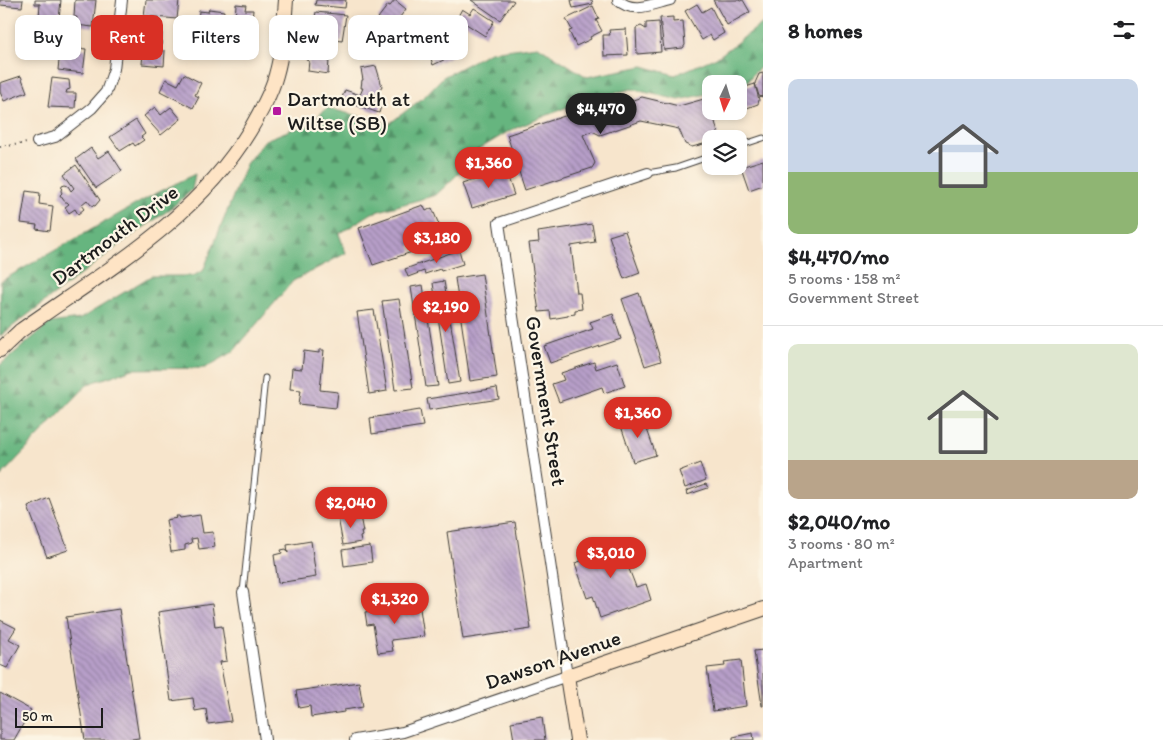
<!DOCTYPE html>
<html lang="en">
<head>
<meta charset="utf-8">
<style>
  body { margin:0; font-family:Itim,sans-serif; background:#f2f2f2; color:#202124; height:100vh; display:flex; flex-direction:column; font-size:19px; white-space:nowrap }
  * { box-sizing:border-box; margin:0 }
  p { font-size:16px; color:#757577 }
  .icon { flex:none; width:28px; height:28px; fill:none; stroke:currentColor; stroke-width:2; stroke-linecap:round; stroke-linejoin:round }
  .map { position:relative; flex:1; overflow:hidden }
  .side { display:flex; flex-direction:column; background:#fff; width:400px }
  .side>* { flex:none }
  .guide { position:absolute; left:15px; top:15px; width:475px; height:45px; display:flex; gap:10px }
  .needle { width:32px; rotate:184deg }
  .fabs { position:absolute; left:702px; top:75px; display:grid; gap:10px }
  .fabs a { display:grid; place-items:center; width:45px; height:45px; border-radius:10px; background:#fff; box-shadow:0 2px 8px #0003; font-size:25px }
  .scale { position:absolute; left:15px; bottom:12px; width:88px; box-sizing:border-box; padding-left:5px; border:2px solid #1c1c1c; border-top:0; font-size:14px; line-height:18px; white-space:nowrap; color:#1c1c1c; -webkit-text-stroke:4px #fcf5e5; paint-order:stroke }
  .price { position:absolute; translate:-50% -42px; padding:0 11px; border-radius:18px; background:#d93025; color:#fff; font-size:16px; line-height:32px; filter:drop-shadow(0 1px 2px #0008) }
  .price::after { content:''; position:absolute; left:50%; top:30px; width:15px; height:11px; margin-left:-8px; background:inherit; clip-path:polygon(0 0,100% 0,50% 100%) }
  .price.current { background:#222; color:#fff }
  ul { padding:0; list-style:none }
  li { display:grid; align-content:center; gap:10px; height:265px; padding:0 25px }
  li+li { border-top:1px solid #e0e0e0 }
  li span { display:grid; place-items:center; height:155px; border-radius:10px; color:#555 }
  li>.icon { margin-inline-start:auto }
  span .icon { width:90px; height:90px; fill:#fffc; stroke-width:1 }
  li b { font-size:21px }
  h2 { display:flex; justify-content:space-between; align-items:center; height:60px; padding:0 25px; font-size:21px }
  .pill { padding:0 18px; border-radius:10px; background:#fff; box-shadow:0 2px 8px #0003; font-size:18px; line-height:45px }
  .pill.current { background:#d93025; color:#fff }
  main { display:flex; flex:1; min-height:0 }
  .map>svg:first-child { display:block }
</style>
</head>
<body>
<main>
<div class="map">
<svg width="763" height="740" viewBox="0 0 763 740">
  <defs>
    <pattern id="forest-firs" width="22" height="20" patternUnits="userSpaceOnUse" patternTransform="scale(1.25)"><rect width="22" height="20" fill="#66b57f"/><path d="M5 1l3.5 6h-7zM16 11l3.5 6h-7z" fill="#539267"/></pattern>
    <pattern id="building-back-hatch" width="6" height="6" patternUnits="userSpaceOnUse" patternTransform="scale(1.25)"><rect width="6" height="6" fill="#b79fc9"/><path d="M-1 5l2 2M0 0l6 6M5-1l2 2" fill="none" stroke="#9481a2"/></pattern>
  </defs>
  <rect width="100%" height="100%" fill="#fcf5e5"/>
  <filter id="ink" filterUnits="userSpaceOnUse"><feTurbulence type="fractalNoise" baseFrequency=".02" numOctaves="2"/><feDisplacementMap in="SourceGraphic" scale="10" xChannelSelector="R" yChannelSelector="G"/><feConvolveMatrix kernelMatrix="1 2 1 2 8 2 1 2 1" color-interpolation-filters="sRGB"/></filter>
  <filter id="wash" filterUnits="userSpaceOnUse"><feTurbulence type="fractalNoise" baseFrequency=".0096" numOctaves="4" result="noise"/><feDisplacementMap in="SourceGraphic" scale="20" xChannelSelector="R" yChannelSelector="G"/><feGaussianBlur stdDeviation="1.12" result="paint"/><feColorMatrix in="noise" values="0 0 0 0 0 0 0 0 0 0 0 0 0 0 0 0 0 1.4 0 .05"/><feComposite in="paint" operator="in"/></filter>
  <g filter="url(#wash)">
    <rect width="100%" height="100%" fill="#f7e5cc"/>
    <g fill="url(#forest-firs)" stroke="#41684e">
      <path d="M 763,23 L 763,67 C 752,70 750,84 739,87 L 739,84 L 711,84 L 711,93 L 679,100 L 631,89 L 577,103 L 509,131 L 471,154 L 460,172 L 436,195 L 372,213 L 339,234 L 346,253 L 293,281 L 233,352 L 205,368 L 133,369 L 88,384 L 0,477 L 0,365 L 50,323 L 80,319 L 151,276 L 193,276 L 203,271 L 246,164 L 265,140 L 293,129 L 306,127 L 327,108 L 389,124 L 424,97 L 443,77 L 490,52 L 538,46 L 587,77 L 643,66 L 675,75 L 719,56 Z"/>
      <path d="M 195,174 L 192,190 L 169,210 L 128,238 L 0,336 L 1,281 L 149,197 Z"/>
    </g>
    <g id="blocks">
      <g fill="url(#building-back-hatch)">
        <path d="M 0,0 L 23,0 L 22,7 L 0,5 Z"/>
        <path d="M 35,0 L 61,0 L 59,19 L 39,17 L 40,4 L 35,4 Z"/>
        <path d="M 75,0 L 96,0 L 93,27 L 76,25 L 77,17 L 74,17 Z"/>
        <path d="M 146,0 L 179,0 L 177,19 L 144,16 Z"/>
        <path d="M 316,0 L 346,0 L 345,8 L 315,5 Z"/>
        <path d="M 395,0 L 406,9 L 391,29 L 378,18 L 388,5 L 390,6 Z"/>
        <path d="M 471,0 L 512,0 L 514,1 L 500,20 Z"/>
        <path d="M 571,0 L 592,0 L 593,4 L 573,8 Z"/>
        <path d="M 713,0 L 739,0 L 740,1 L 743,0 L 750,12 L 727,25 Z"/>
        <path d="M 236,4 L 246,5 L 245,10 L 253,10 L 249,50 L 229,48 L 231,20 L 235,20 Z"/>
        <path d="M 697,4 L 702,12 L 711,7 L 724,33 L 713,40 L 710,35 L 702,40 L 685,11 Z"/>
        <path d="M 593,6 L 599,19 L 596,20 L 602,31 L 590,37 L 591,39 L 576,46 L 569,31 L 572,30 L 566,19 Z"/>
        <path d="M 474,8 L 494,21 L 485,36 L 457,18 L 462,9 L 470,14 Z"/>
        <path d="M 209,9 L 224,11 L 221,33 L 197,30 L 199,11 L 208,12 Z"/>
        <path d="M 316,12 L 346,15 L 342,41 L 311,37 Z"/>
        <path d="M 673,17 L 673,22 L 683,21 L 685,45 L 683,48 L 664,50 L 660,18 Z"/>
        <path d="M 406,18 L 423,21 L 421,31 L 423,31 L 422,36 L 420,36 L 418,50 L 394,45 L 397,30 L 404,31 Z"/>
        <path d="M 447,19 L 459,47 L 453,49 L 455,53 L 452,54 L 452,56 L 433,65 L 425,40 L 434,36 L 434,34 L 437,33 L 437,30 L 439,29 L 436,23 Z"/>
        <path d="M 659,22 L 661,52 L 637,54 L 636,28 L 641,26 L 646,29 L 646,23 Z"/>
        <path d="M 626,29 L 628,55 L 604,56 L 603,35 L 610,35 L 609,30 Z"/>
        <path d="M 145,32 L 162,33 L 161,51 L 165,51 L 164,66 L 142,64 Z"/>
        <path d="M 67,47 L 86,49 L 83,73 L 58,70 L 60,51 L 66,52 Z"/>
        <path d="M 310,47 L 327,49 L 325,60 L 329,60 L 328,74 L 308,71 L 309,61 L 306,60 L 307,54 L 310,54 Z"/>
        <path d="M 376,66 L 382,86 L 374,100 L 382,103 L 379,113 L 341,100 L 345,90 L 360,95 L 363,88 L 361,88 L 362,80 L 363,80 L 361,69 Z"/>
        <path d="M 763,73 L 763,97 L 759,96 L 755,83 L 759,74 Z"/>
        <path d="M 184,74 L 201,83 L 195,95 L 199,97 L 193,108 L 160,91 L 166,79 L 178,85 Z"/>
        <path d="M 21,76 L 27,92 L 4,101 L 0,92 L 0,83 Z"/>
        <path d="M 52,78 L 69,80 L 70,89 L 67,90 L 66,93 L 76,93 L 75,108 L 48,107 Z"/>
        <path d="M 755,84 L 759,100 L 758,104 L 747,108 L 739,106 L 739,89 Z"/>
        <path d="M 642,97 L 679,106 L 711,97 L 711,111 L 721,112 L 713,114 L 718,133 L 716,139 L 711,139 L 711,142 L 692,147 L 685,144 L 679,129 L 641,121 L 600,135 L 592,131 L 583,135 L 595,163 L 592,168 L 525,190 L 507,135 L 610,101 L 612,107 Z"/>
        <path d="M 155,107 L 161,115 L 171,107 L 181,119 L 161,135 L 144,116 Z"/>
        <path d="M 136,120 L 145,134 L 141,137 L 144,140 L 135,146 L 133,143 L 120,151 L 110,137 Z"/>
        <path d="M 91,148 L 98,158 L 109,151 L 122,171 L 96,188 L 76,159 Z"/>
        <path d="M 763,160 L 763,185 L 749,190 L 741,167 Z"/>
        <path d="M 76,165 L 100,200 L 95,206 L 91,205 L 87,200 L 81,205 L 84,209 L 78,214 L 75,209 L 69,213 L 65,207 L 69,204 L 67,202 L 65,202 L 60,195 L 62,193 L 61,191 L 62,186 L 65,185 L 68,186 L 71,191 L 74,188 L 64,174 Z"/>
        <path d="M 505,169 L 514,195 L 472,208 L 463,183 Z"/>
        <path d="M 26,191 L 40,193 L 39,204 L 53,206 L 50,231 L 36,229 L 37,225 L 21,223 Z"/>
        <path d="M 423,205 L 426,211 L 432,208 L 445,239 L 435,242 L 433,237 L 409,246 L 412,252 L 373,265 L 359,228 Z"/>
        <path d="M 592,224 L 595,242 L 571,246 L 577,293 L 580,293 L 582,309 L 575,310 L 575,314 L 568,315 L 568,316 L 551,319 L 550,311 L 539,312 L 529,243 L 539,242 L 538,232 Z"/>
        <path d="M 625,231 L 640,273 L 624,279 L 609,236 Z"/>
        <path d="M 459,250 L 463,264 L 441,271 L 440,269 L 425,274 L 424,271 L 408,277 L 405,269 Z"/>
        <path d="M 482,274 L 497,377 L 470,381 L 455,278 Z"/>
        <path d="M 444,281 L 460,382 L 448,384 L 433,283 Z"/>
        <path d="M 423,285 L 438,386 L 426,387 L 411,287 Z"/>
        <path d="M 639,293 L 661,361 L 645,366 L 622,299 Z"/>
        <path d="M 399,299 L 413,388 L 395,390 L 382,301 Z"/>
        <path d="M 374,310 L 387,391 L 369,394 L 357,312 Z"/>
        <path d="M 613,314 L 621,339 L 550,363 L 544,346 L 593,329 L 590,322 Z"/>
        <path d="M 319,350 L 324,350 L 320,390 L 338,392 L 336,408 L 299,404 L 301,390 L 290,389 L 292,368 L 302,369 L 304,351 L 319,353 Z"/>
        <path d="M 594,362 L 596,369 L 617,362 L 625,386 L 604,393 L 602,387 L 559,402 L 552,384 L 564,380 L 561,373 Z"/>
        <path d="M 497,388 L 499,399 L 429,410 L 427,399 Z"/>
        <path d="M 420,410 L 423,426 L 372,434 L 370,418 Z"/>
        <path d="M 642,415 L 656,455 L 633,462 L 620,423 Z"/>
        <path d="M 700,463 L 706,480 L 685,488 L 679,471 Z"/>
        <path d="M 706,484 L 708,488 L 687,495 L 686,491 Z"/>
        <path d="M 49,498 L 68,550 L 47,557 L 28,507 Z"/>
        <path d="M 363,513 L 364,515 L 360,516 L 363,532 L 361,532 L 362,536 L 360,537 L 361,542 L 343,545 L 338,517 Z"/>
        <path d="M 200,515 L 203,533 L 213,532 L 215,547 L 199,549 L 197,538 L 191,539 L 192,543 L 185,545 L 185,550 L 171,552 L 166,520 L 177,518 L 176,516 L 179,516 L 180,518 Z"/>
        <path d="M 515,522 L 531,629 L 463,639 L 447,532 Z"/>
        <path d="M 311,541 L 316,577 L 278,583 L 274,555 L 282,553 L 281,550 L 286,549 L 288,553 L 287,545 Z"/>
        <path d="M 620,541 L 624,541 L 634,568 L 629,569 L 636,587 L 646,584 L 651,600 L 600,618 L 593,596 L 587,598 L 575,563 L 581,561 L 579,555 Z"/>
        <path d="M 370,546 L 372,562 L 344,566 L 342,550 Z"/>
        <path d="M 419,602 L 424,636 L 391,640 L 393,651 L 378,653 L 373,624 L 367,625 L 365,612 Z"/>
        <path d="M 212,604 L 215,627 L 222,626 L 227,661 L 220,662 L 231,721 L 208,724 L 206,709 L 195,711 L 193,698 L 171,701 L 158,612 Z"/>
        <path d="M 119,609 L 139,738 L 125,740 L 85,740 L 66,617 Z"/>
        <path d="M 0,620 L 16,628 L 9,639 L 20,645 L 7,668 L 0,665 Z"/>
        <path d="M 763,650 L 763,706 L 762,706 L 754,651 Z"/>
        <path d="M 741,660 L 746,706 L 713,711 L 707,668 L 725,666 L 724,662 Z"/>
        <path d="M 359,682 L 363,707 L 344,710 L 344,712 L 311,717 L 310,706 L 299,708 L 296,691 Z"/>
        <path d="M 0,693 L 31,710 L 14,740 L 0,740 Z"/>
        <path d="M 542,717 L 545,740 L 514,740 L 511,722 Z"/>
        <path d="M 753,733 L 754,740 L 733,740 L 733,737 Z"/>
      </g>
    </g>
  </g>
  <g filter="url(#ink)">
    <use href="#blocks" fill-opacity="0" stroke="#3d3a36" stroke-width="1"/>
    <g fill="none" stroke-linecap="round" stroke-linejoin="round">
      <defs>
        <g id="lane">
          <path d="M 739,146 L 763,138"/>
          <path d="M 648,173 L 676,168 L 711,156"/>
          <path d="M 243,592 L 265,378"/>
        </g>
        <g id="street">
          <path d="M 618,0 C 632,14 653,4 670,0"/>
          <path d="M 37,142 L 55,137 L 92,108 L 106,92 L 114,69 L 122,0"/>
          <path d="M 243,592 L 265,740"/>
          <path d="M 355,740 L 403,732 L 567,676 L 499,223 L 648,173"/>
        </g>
        <g id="secondary">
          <path d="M 0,350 L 20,331 C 103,272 196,220 250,130 C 260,113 271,94 276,75 C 283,51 284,25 286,0"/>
          <path d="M 577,740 L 567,676 L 763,609"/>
        </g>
      </defs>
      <use href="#lane" stroke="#3d3a36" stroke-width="7"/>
      <use href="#street" stroke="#3d3a36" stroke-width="12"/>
      <use href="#secondary" stroke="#3d3a36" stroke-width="16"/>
      <path stroke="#3d3a36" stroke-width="2" stroke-dasharray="1 4" stroke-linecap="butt" d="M 0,147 L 27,143"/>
      <use href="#lane" stroke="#fff" stroke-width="5"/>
      <use href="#street" stroke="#fff" stroke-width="10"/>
      <use href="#secondary" stroke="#fee4c5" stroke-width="14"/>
    </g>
  </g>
  <rect fill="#b5179e" stroke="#fcf5e5" stroke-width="2" x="272" y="106" width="10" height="10" rx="2.5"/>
  <g text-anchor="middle" stroke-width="4.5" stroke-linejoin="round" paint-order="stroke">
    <g font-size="21" fill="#1c1c1c" stroke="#fcf5e5" text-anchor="start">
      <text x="287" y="106">Dartmouth at<tspan x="287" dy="24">Wiltse (SB)</tspan></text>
    </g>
    <g font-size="21" fill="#1c1c1c" stroke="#fcf5e5">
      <text transform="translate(115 235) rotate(-37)" y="7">Dartmouth Drive</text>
      <text transform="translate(546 401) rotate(81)" y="7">Government Street</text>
      <text transform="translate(553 660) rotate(-19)" y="7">Dawson Avenue</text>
    </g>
  </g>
</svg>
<div class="fabs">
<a><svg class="needle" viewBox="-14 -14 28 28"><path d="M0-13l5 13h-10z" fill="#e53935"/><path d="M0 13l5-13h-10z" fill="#757577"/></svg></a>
<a><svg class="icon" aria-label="layers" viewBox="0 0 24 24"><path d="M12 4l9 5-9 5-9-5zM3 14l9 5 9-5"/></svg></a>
</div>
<div class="scale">50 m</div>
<b class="price current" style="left:601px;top:135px">$4,470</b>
<b class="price" style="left:489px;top:189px">$1,360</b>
<b class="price" style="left:437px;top:264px">$3,180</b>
<b class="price" style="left:446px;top:333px">$2,190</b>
<b class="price" style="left:638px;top:439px">$1,360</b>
<b class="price" style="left:351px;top:529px">$2,040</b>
<b class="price" style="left:611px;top:579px">$3,010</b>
<b class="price" style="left:395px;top:625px">$1,320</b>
<div class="guide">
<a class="pill">Buy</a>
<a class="pill current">Rent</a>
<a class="pill">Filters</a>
<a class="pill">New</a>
<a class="pill">Apartment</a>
</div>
</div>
<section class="side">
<h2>8 homes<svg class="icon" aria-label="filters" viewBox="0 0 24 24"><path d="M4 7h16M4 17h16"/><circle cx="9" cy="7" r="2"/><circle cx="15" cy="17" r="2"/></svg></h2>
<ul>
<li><span style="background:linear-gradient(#c9d6e8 60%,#8fb573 0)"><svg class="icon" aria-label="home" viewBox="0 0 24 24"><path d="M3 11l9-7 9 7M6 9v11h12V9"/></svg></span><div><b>$4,470/mo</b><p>5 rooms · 158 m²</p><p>Government Street</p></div></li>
<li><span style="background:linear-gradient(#dfe7d0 75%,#b9a48a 0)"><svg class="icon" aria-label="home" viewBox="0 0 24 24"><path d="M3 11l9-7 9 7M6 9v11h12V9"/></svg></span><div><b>$2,040/mo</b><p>3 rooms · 80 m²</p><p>Apartment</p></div></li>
</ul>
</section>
</main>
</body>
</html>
